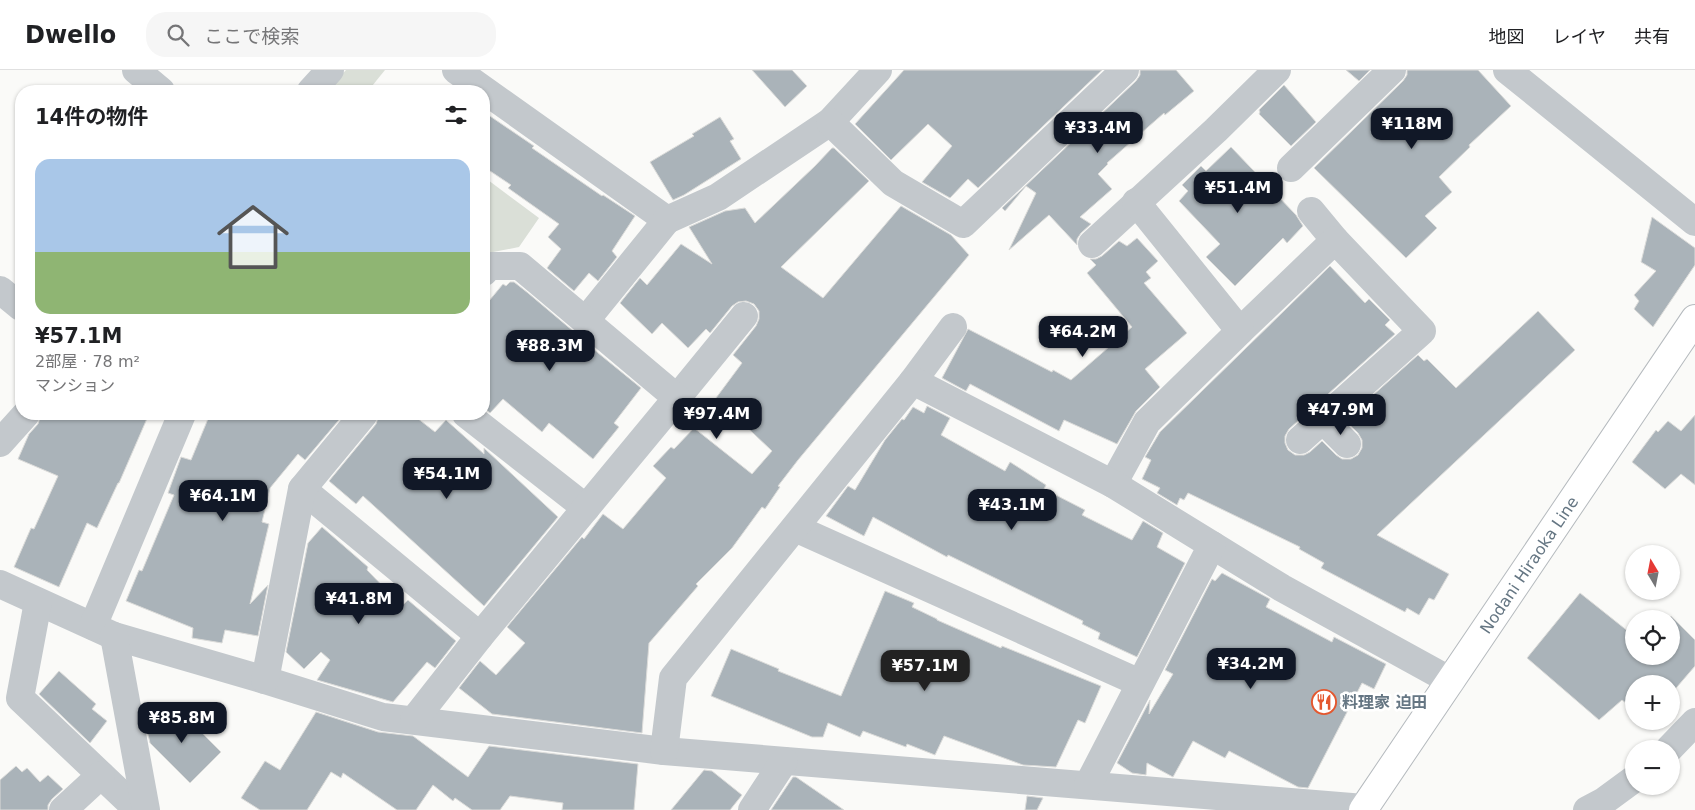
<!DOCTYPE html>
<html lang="ja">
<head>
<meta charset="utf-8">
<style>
  body { margin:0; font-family:"DejaVu Sans","Noto Sans JP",sans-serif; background:#f6f6f6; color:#202124; height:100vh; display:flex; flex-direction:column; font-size:19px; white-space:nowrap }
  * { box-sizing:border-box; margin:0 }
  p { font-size:16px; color:#757577 }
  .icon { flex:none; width:28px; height:28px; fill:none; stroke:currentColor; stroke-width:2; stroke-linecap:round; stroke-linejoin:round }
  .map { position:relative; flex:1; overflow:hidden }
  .drawer { position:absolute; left:15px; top:15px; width:475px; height:335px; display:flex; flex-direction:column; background:#fff; border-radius:20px; box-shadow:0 1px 4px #0004 }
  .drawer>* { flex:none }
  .needle { width:32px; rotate:350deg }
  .tools { position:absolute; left:1625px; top:475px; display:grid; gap:10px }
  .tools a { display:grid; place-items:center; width:55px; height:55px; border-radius:50%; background:#fff; box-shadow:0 1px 4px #0004; font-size:25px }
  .price { position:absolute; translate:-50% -42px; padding:0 11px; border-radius:10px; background:#111827; color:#fff; font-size:16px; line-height:32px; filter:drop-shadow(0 1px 2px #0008) }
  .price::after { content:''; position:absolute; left:50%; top:30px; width:15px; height:11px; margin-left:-8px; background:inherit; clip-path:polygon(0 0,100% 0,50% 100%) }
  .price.on { background:#222; color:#fff }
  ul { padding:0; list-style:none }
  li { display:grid; align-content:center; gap:10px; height:265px; padding:0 20px }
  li+li { border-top:1px solid #e0e0e0 }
  li span { display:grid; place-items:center; height:155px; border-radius:15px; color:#555 }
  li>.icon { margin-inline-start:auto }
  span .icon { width:90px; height:90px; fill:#fffc; stroke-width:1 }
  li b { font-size:21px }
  h2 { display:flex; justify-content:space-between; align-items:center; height:60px; padding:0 20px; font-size:21px }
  header { display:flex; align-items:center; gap:30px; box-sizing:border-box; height:70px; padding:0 25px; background:#fff; border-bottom:1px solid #e0e0e0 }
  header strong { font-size:24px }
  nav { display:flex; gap:28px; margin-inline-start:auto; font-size:18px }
  .search { width:350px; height:45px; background:#f6f6f6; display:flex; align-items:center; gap:12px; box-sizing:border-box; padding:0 18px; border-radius:20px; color:#757577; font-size:19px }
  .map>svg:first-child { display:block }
</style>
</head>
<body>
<header>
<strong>Dwello</strong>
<div class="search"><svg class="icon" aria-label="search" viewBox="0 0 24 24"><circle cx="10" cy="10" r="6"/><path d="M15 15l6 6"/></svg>ここで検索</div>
<nav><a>地図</a><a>レイヤ</a><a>共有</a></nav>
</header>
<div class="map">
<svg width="1695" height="740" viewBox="0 0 1695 740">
  <rect width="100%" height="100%" fill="#fafaf8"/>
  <g fill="#dadfd7">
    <path d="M 346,0 L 385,0 L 368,21 L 341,21 L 333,15 Z"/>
    <path d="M 484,107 L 539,148 L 519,177 L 488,183 L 484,187 Z"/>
  </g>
  <g fill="#aab3b9" stroke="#dcdcda">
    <path d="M 752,0 L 792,0 L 807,16 L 785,37 Z"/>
    <path d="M 904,0 L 1102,0 L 978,118 L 968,109 L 950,128 L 922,112 L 952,76 L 928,54 L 891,90 L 855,54 Z"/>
    <path d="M 1140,0 L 1176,0 L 1194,21 L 1165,45 L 1164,43 L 1107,93 L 1108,94 L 1098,104 L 1112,119 L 1080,147 L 1091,154 L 1081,163 L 1077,169 L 1077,175 L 1049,145 L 1009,180 L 1036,123 L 1026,116 L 1005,141 L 1002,138 L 1136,11 L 1140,5 Z"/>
    <path d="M 1346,0 L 1370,0 L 1359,11 Z"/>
    <path d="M 1407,0 L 1478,0 L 1511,36 L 1469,75 L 1470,77 L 1439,107 L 1452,122 L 1425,146 L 1437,158 L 1406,188 L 1314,98 L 1403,11 L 1407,5 Z"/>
    <path d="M 1284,15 L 1316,52 L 1291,76 L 1259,44 L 1260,42 L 1259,40 Z"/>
    <path d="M 484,42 L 534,76 L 532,78 L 602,126 L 603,125 L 635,146 L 612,181 L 617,187 L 598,211 L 589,203 L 574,221 L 547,198 L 561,179 L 548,167 L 559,154 L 508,118 L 511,115 L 484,97 Z"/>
    <path d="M 720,47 L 734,69 L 730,71 L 741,89 L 684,125 L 673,130 L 650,92 L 694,66 L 692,64 Z"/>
    <path d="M 1231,77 L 1296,145 L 1303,156 L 1287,173 L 1283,168 L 1235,216 L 1206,187 L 1220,174 L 1179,131 L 1188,121 L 1182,115 L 1201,96 L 1206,101 Z"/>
    <path d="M 832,78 L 834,78 L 869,111 L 781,197 L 823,228 L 901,136 L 951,165 L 969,185 L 798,390 L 778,416 L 780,417 L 765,439 L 762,437 L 732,478 L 696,514 L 698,516 L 649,573 L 642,663 L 492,644 L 459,618 L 480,591 L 496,605 L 525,573 L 507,557 L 582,467 L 584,469 L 603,444 L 623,459 L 666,408 L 653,396 L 671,377 L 674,379 L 694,358 L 752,404 L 772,381 L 716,328 L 742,293 L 733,285 L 756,256 L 759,249 L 759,241 L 754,234 L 746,231 L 738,232 L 732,236 L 710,263 L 706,259 L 688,278 L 662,253 L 652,264 L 620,233 L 640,208 L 647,215 L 681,174 L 712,194 L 689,157 L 725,141 L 745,138 L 755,153 L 815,96 Z"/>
    <path d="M 1652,147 L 1695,178 L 1695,195 L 1653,257 L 1634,239 L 1639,231 L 1634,225 L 1656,201 L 1641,192 Z"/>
    <path d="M 1137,168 L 1158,191 L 1146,202 L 1151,208 L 1144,213 L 1187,263 L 1145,299 L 1160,317 L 1136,341 L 1117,374 L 1064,350 L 1059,361 L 970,314 L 966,321 L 942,308 L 968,259 L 1052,302 L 1053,300 L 1071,310 L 1132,257 L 1087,203 L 1096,195 L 1090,189 L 1096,189 L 1102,186 L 1119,171 L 1127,176 Z"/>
    <path d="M 1330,196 L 1365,233 L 1369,229 L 1390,250 L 1385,255 L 1395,264 L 1289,359 L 1285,366 L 1285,373 L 1288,380 L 1295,385 L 1304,385 L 1310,382 L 1322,371 L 1336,385 L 1342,389 L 1351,389 L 1358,385 L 1362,378 L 1362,370 L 1358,363 L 1345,350 L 1418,285 L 1424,291 L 1427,289 L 1456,318 L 1538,241 L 1575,280 L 1377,465 L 1449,504 L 1434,530 L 1429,528 L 1419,545 L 1407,538 L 1405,542 L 1321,498 L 1324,493 L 1299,479 L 1300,477 L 1188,423 L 1184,430 L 1180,428 L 1177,435 L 1157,423 L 1160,418 L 1142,409 L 1151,390 L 1145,387 L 1160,362 Z"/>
    <path d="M 510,212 L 514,212 L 528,223 L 592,277 L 592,278 L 641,318 L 614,353 L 619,357 L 593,389 L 549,353 L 542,362 L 503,329 L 490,343 L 484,338 L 484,237 L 503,214 L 506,216 Z"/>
    <path d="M 927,336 L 950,348 L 941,365 L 1005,401 L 1010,392 L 1046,415 L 1044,419 L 1085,440 L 1082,445 L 1132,470 L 1143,451 L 1163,463 L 1157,477 L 1185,493 L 1137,587 L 1098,569 L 1100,563 L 1082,554 L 1083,551 L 948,485 L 947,487 L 873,447 L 864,466 L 826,446 L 848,416 L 855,420 L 885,370 L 902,349 L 904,350 L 913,337 L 924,343 Z"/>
    <path d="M 41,344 L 149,344 L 119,413 L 118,413 L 97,458 L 87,453 L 59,517 L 14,497 L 31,458 L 34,459 L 58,406 L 18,389 L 29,364 L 38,354 Z"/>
    <path d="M 210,344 L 344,344 L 305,390 L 298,384 L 270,418 L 262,452 L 269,454 L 250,534 L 268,515 L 258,566 L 225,560 L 222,573 L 192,568 L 193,558 L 126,531 L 139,500 L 142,501 L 174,425 L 168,423 L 181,387 L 191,390 Z"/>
    <path d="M 379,344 L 412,344 L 435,362 L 446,350 L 484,384 L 484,378 L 485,379 L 558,447 L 484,536 L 363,426 L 356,434 L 329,411 L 376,354 Z"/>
    <path d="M 1695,345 L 1695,415 L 1681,404 L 1665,419 L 1632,392 L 1656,360 L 1658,362 L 1668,351 L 1681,361 Z"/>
    <path d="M 322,457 L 368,497 L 367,500 L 402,536 L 408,530 L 456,571 L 435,598 L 427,592 L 393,632 L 317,610 L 330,590 L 321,582 L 304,599 L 286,582 L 308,473 Z"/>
    <path d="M 1222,503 L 1270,529 L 1266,537 L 1332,572 L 1334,567 L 1386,594 L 1374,619 L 1362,613 L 1308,718 L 1298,717 L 1229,681 L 1225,688 L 1193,671 L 1173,707 L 1147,693 L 1146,705 L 1132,703 L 1117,693 L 1150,630 L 1149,644 L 1173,604 L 1165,600 L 1212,509 L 1215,511 Z"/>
    <path d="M 885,521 L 914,533 L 912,537 L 937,549 L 937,550 L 1001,578 L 1002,576 L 1101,616 L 1085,653 L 1078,650 L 1056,697 L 1023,695 L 944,666 L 935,685 L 907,674 L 906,677 L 863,661 L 860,667 L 828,653 L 823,667 L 812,667 L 711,626 L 731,579 L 779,599 L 778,601 L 841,626 Z"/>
    <path d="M 1580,523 L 1634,566 L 1634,586 L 1671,586 L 1671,549 L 1668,549 L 1671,546 L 1695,570 L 1695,596 L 1671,624 L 1671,614 L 1634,614 L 1634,639 L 1622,630 L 1599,650 L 1527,588 Z"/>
    <path d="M 59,601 L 96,634 L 92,639 L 107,651 L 90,673 L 39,624 Z"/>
    <path d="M 173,634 L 221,682 L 190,713 L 150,673 L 147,660 Z"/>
    <path d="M 316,642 L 378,662 L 413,666 L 468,707 L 489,676 L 638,694 L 634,740 L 562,740 L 563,733 L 510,726 L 500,740 L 472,740 L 455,728 L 453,731 L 433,715 L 416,740 L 397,740 L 343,703 L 341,708 L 331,702 L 307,740 L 260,740 L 241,728 L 265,691 L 280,700 Z"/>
    <path d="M 16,696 L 22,702 L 27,698 L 40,712 L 48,705 L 63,719 L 52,729 L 48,735 L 48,740 L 0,740 L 0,710 Z"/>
    <path d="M 704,700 L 712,701 L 742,725 L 730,740 L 671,740 Z"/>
    <path d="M 793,707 L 796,707 L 844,740 L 771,740 Z"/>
    <path d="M 1027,726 L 1043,728 L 1037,740 L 1025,740 Z"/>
  </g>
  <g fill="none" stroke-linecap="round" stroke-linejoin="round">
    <defs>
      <g id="major">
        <path id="s1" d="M 1363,740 L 1695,249"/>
      </g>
    </defs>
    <use href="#major" stroke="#b5babe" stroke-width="30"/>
    <g stroke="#c3c8cc" stroke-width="28">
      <path d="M 136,0 L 161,21"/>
      <path d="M 456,0 L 667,150 L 718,127 L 830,52 L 878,0"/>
      <path d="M 1507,0 L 1695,152"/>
      <path d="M 311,21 L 330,0"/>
      <path d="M 830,52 L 893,113 L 963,154 L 1125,0"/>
      <path d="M 1291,98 L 1392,0"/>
      <path d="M 1311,141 L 1335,170"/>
      <path d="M 1092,174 L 1216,60 L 1277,0"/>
      <path d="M 0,220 L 21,237"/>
      <path d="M 586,250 L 667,150"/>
      <path d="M 1240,261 L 1335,170 L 1422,261 L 1300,370"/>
      <path d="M 913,311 L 953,257"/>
      <path d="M 677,328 L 744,246"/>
      <path d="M 466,344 L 586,438"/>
      <path d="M 1323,350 L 1347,374"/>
      <path d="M 0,373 L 26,344"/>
      <path d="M 1113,414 L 1147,352 L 1240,261 L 1136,132"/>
      <path d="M 302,419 L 480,566"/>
      <path d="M 795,458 L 1140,613"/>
      <path d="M 1212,475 L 1282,518 L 1451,611"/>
      <path d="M 0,514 L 114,566 L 265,610 L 383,647 L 664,681 L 1364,738"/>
      <path d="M 38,532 L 20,628 L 138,740"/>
      <path d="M 93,556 L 182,344"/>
      <path d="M 114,566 L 146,740"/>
      <path d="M 265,610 L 302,419 L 364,344"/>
      <path d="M 414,650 L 480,566 L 677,328 L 520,196 L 489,196 L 484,202"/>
      <path d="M 1669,679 L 1695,652"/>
      <path d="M 664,681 L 673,608 L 913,311 L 1113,414 L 1212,475 L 1088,715"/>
      <path d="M 63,740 L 101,705"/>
      <path d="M 752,740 L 784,691"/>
      <path d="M 1587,740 L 1604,731 L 1634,709"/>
    </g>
    <use href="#major" stroke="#fff" stroke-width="28"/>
  </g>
  <defs>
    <symbol id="restaurant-ring" viewBox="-11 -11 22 22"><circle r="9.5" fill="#fff" stroke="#e4572e" stroke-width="1.5"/><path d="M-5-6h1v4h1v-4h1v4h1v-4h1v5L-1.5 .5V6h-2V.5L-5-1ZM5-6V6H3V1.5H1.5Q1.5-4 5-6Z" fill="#e4572e"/></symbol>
  </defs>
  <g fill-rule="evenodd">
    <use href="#restaurant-ring" x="1310" y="618" width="28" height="28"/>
  </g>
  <g text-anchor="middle" stroke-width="5" stroke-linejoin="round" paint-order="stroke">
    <g font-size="16" fill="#657683" stroke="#fff">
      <text dy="6" stroke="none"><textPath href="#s1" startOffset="296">Nodani Hiraoka Line</textPath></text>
    </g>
    <g font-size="16" font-weight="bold" fill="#657683" stroke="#fff" text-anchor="start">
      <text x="1342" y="638">料理家 迫田</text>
    </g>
  </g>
</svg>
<div class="tools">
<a><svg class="needle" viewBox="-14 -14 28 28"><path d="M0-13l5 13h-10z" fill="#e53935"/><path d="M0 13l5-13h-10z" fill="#757577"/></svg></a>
<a><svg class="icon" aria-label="locate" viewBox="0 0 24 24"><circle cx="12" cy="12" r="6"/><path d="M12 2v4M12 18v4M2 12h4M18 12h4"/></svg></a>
<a>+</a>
<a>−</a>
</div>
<b class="price" style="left:1412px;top:80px">¥118M</b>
<b class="price" style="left:1098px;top:84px">¥33.4M</b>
<b class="price" style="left:1238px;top:144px">¥51.4M</b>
<b class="price" style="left:1083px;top:288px">¥64.2M</b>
<b class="price" style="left:550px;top:302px">¥88.3M</b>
<b class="price" style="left:1341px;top:366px">¥47.9M</b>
<b class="price" style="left:717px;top:370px">¥97.4M</b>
<b class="price" style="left:447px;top:430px">¥54.1M</b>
<b class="price" style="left:223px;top:452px">¥64.1M</b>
<b class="price" style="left:1012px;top:461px">¥43.1M</b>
<b class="price" style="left:359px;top:555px">¥41.8M</b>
<b class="price" style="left:1251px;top:620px">¥34.2M</b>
<b class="price on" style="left:925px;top:622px">¥57.1M</b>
<b class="price" style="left:182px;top:674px">¥85.8M</b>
<section class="drawer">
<h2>14件の物件<svg class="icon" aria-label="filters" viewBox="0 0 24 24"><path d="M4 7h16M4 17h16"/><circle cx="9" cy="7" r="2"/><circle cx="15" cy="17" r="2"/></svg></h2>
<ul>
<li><span style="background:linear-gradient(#a9c7e8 60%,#8fb573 0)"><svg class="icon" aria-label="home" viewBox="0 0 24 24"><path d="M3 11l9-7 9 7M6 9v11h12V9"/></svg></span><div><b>¥57.1M</b><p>2部屋 · 78 m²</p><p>マンション</p></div></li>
</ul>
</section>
</div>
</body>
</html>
